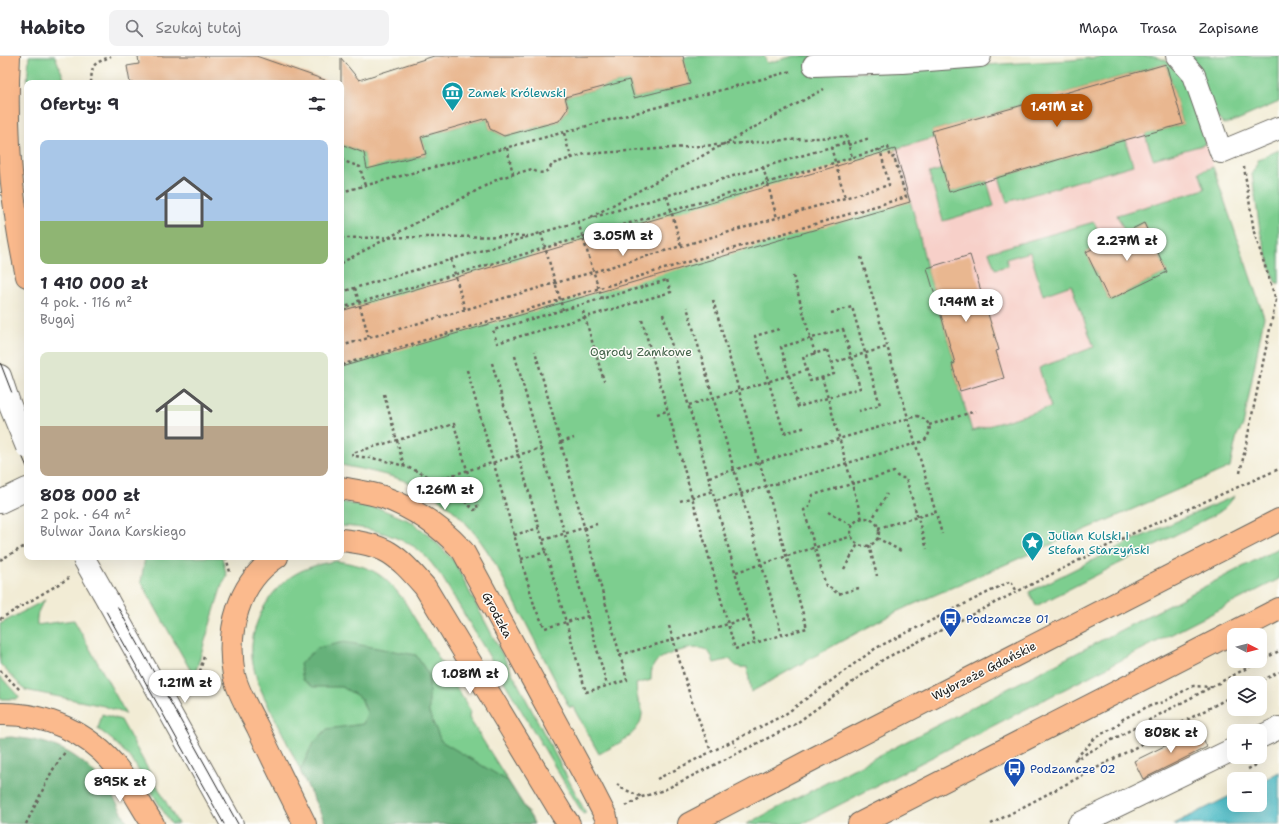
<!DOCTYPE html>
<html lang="pl">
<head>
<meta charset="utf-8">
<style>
  body { margin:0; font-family:"Shantell Sans",sans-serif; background:#f2f2f3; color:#2b2b33; height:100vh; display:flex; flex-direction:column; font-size:15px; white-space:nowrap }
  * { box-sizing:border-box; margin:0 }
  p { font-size:13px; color:#7c7c81 }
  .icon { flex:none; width:22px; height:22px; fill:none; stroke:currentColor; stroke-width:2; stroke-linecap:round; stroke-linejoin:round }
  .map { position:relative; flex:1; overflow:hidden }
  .sheet { position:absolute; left:24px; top:24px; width:320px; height:480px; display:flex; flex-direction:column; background:#fff; border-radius:8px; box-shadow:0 4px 16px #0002 }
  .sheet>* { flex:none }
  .needle { width:26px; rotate:96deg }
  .buttons { position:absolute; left:1227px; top:572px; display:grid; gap:8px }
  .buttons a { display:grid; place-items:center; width:40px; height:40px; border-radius:8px; background:#fff; box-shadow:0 4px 16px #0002; font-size:20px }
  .price { position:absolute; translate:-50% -34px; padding:0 9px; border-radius:14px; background:#fff; color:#222; font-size:13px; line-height:26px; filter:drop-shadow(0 1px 2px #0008) }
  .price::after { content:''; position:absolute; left:50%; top:24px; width:12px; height:9px; margin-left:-6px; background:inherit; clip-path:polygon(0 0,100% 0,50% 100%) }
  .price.current { background:#b45309; color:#fff }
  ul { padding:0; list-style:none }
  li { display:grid; align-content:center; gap:8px; height:212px; padding:0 16px }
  li span { display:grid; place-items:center; height:124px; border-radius:8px; color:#555 }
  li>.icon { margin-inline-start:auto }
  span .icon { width:72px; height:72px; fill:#fffc; stroke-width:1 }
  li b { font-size:17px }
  h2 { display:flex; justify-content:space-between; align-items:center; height:48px; padding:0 16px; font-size:17px }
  header { display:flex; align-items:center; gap:24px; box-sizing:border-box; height:56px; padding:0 20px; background:#fff; border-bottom:1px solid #e1e1e2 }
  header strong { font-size:19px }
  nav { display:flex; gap:22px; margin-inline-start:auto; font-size:14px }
  .search { width:280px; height:36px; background:#f2f2f3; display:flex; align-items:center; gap:10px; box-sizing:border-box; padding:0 14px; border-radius:8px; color:#7c7c81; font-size:15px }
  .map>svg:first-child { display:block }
</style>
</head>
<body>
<header>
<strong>Habito</strong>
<div class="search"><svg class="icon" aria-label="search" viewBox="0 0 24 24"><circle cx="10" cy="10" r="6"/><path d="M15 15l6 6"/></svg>Szukaj tutaj</div>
<nav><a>Mapa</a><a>Trasa</a><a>Zapisane</a></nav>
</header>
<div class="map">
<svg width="1279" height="768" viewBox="0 0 1279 768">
  <rect width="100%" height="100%" fill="#fdfcf7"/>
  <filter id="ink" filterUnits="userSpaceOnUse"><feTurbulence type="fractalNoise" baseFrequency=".025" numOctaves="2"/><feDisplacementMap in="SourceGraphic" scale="8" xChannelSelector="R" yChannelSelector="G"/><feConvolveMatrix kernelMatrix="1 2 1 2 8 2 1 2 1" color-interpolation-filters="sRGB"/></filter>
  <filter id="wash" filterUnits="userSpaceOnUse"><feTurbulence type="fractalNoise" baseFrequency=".012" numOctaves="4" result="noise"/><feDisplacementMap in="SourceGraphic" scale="16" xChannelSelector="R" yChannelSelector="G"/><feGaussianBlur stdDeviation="0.9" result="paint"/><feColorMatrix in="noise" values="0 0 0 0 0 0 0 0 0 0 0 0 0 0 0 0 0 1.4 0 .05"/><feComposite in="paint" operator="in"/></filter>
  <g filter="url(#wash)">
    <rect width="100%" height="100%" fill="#f2ecd5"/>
    <path fill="#f7d0c9" d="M 1111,0 L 1154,0 L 1157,1 L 1165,4 L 1186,29 L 1264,261 L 940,502 L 924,201 L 917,169 L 895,93 L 1071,4 Z"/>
    <g fill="#7dce8f" stroke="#4c7556">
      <path d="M 29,0 L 55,0 L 66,27 L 27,27 Z"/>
      <path d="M 689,0 L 764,0 L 767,7 L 794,0 L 811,0 L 848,17 L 1071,4 L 1110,0 L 1154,0 L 1165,4 L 1172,9 L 1182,21 L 1186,29 L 1206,88 L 1153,103 L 1145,78 L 1183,68 L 1166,8 L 932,75 L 934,82 L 895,93 L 917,169 L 927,212 L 955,307 L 952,308 L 972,375 L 1051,351 L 1039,312 L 1094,291 L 1071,229 L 1043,239 L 1030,196 L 1006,203 L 1008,210 L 995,213 L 989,196 L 1094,166 L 1104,186 L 1086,196 L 1109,244 L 1167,216 L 1144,167 L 1125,176 L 1117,159 L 1205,133 L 1199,116 L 1213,111 L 1264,261 L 1243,370 L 1237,379 L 1230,411 L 898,555 L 840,586 L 751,636 L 747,611 C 739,612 735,611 730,603 L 714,607 C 712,602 711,597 706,594 C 696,588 663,598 656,606 C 651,612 651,618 651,624 L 636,628 C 637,632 636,636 637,640 C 638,645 642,649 642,654 C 644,678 615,689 599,698 L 573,651 L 569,651 L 496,509 C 470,465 438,432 386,419 C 371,415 356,412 341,409 L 341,88 L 364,97 L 368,112 L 426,99 L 421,81 L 487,62 L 490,73 L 504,80 L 559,65 L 568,53 L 565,41 L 629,24 L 634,42 L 690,28 L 683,2 Z"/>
      <path d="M 1191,0 L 1279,0 L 1279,46 L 1228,68 L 1223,68 L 1216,60 Z"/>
      <path d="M 1125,84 L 1133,109 L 1007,146 L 999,121 Z"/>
      <path d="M 1279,94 L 1279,228 L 1275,226 L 1260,175 L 1252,118 L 1259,103 Z"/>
      <path d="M 943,113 L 949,136 L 987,125 L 994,150 L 943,165 L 929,117 Z"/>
      <path d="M 1235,440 L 1226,451 L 1218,457 L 1036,550 L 1029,536 L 1131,485 Z"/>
      <path d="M 341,446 L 381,453 L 410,465 L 429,479 L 455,506 L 469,535 L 586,757 L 583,758 L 442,521 C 435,512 427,500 417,493 C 413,489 406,487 401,484 C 381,475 363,471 341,470 Z"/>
      <path d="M 1279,492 L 1279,523 L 802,768 L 747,768 Z"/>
      <path d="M 145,501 L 222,501 L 227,521 L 222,529 L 195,618 L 192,617 L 141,526 Z"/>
      <path d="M 336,505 C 370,510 382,516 403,543 L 470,654 L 469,662 L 532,763 L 534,768 L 326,768 C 311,736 295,704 280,672 C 270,652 257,631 253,608 C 246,575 268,531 299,516 C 311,510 323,507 336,505 Z"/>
      <path d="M 45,544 C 39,552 36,559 37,569 L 74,564 L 126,658 L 104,650 L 25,634 L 0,608 L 0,568 Z"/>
      <path d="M 0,620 L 19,641 L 18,643 L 0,643 Z"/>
      <path d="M 102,658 L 121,664 L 178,768 L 171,768 L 134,707 C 123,693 112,683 98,673 Z"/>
    </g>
    <g fill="#66b17a" stroke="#41664b">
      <path d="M 344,586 L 416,599 L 429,619 L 429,657 L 441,685 L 508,725 L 532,763 L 534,768 L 326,768 L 300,715 L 312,689 L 327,673 L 363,668 L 367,657 L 361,642 L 342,631 L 313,631 L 303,624 L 300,608 L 317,592 Z"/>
      <path d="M 11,681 C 28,683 44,685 59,692 C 91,705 114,738 128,768 L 0,768 L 0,682 Z"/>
    </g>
    <path fill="#4dbbc6" stroke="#346c71" d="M 1279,716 L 1279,768 L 1174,768 L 1234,738 L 1234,749 L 1260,749 L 1260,726 Z"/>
    <g id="blocks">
      <g fill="#e9b790">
        <path d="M 138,0 L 256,0 L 325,24 L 324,27 L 130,27 L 127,10 L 139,8 Z"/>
        <path d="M 434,0 L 683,0 L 690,28 L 634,42 L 629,24 L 565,41 L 568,52 L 559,65 L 504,80 L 490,73 L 487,62 L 421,81 L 426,98 L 367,113 L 364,97 L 341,88 L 341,2 L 359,24 Z"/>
        <path d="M 1166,8 L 1183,68 L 1125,84 L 949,136 L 932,75 Z"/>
        <path d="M 895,93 L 910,146 L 341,311 L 341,255 Z"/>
        <path d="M 1144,167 L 1167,216 L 1109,244 L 1086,196 Z"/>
        <path d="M 970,199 L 999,294 L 996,295 L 1004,322 L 960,335 L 952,308 L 955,307 L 927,212 Z"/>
        <path d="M 1199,673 L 1207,691 L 1143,723 L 1134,705 Z"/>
      </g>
    </g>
  </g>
  <g filter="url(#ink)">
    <use href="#blocks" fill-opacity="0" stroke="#67655d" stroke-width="1"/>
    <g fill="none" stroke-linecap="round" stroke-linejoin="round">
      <defs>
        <g id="minor">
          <path d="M 1177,0 L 1194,19 L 1221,96 L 1279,72"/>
          <path d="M 814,9 L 902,6 L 980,0"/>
          <path d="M 0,320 L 9,347"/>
          <path d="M 0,446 L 27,433"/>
          <path d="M 108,545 L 232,768"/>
          <path d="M 1260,681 L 1279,672"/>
          <path d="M 1079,768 L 1234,693"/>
        </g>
        <g id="major">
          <path d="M 9,0 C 5,74 11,148 27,220"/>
          <path d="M 341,432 C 355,435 370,436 383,441 C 414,452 441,471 463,495 L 588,726 L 606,761 L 607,768"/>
          <path d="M 341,484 C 386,488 396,498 425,531 L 562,758 L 569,768"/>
          <path d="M 277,501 C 238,526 226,575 234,619 C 238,637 250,656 258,672 C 273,704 289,736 305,768"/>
          <path d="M 0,658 C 46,657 90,677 118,713 C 131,730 141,750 153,768"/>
          <path d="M 689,768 L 811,704 L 1279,464"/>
          <path d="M 859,768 L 1279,553"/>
        </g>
      </defs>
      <use href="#minor" stroke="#67655d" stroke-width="24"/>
      <use href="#major" stroke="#67655d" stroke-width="24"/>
      <g stroke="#67655d" stroke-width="2.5" stroke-dasharray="3 3" stroke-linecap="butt">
        <path d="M 91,27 C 92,6 93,9 111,0"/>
        <path d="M 564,77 L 568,92 L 572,102"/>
        <path d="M 848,89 L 870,82"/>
        <path d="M 831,91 L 845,142"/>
        <path d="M 507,92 L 513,118"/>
        <path d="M 341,104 L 360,111 L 365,130"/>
        <path d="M 763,111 L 777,162"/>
        <path d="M 341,136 L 792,15"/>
        <path d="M 667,140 L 681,190"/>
        <path d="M 591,161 L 824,33"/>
        <path d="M 578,166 L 602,243"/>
        <path d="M 541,177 L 563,254"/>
        <path d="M 341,182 L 528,180"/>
        <path d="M 861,201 L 942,478"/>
        <path d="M 451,204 L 465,254"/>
        <path d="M 341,207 L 500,122 L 532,113 C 539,119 548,118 552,108 L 585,98 L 846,80 L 852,101"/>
        <path d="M 793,220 L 815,298"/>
        <path d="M 667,224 L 671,236 L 497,287 L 493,274 Z"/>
        <path d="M 355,232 L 369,282"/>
        <path d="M 341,236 L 848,86"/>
        <path d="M 713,244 L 807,572 L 782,579"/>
        <path d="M 341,252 L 888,91 L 891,102 L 894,101 L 906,141 L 341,309"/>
        <path d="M 583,255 L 604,325"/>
        <path d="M 831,257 L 852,251 L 880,349 L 859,355"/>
        <path d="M 663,258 L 755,587"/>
        <path d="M 642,264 L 735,593 L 782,579 L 687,251"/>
        <path d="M 779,273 L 755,280 L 784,377 L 807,371"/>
        <path d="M 843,273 L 860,332 L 798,351 L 781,291 Z"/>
        <path d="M 341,290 L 889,129 L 880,93"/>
        <path d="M 827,294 L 834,318 L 810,325 L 803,301 Z"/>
        <path d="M 515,300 L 607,629"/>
        <path d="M 492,307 L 586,636 L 627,624 L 535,295"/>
        <path d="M 831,307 L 887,291"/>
        <path d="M 467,314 L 535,552 L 545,572 L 588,560"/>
        <path d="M 822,321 L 862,463"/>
        <path d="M 384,338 L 404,410"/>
        <path d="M 689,349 L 807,314"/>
        <path d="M 657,358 L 667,355"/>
        <path d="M 454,368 L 478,453 L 474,454 C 439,420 401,404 353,400 L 352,397 Z"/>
        <path d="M 929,369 L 976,355"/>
        <path d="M 561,386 L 574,382"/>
        <path d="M 1240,417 L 1276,244 L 1254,176 L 1244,111"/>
        <path d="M 709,421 L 917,360 C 930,363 934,375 924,385 L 716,445"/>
        <path d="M 436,424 L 541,392"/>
        <path d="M 680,445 L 713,435"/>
        <path d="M 828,456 L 853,470"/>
        <circle cx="865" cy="476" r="14"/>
        <path d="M 871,465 L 887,438"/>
        <path d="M 878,472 L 935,456"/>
        <path d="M 514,479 L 539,472"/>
        <path d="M 877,482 L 903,496"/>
        <path d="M 543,484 L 597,468"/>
        <path d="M 869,489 L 877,520"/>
        <path d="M 226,501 L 230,516"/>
        <path d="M 521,503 L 546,496"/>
        <path d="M 0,504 L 27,489"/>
        <path d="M 844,513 L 858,488"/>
        <path d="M 736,516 L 852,480"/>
        <path d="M 859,532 L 838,538 L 831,532 L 826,530 L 804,454 L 809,451 L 813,439 L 894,416 C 897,421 900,422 906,422 L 927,493"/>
        <path d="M 0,563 L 69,522"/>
        <path d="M 669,570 L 692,646 L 711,695"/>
        <path d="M 620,599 L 749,562"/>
        <path d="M 0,614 L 21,635"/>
        <path d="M 197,627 L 204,600"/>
        <path d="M 1257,627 L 1279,616"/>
        <path d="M 733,685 L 736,691"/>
        <path d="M 1076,702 L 1096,681 L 1115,671 L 1123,663 L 1147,651 L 1163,646 L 1193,630 L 1213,631"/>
        <path d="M 1074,704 L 1279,595"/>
        <path d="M 1248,713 L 1263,706"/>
        <path d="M 657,723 L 784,659 L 876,592 L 1011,525 L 1017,536"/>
        <path d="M 617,728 L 621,732 L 642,741"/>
        <path d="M 626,750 L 642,741 L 664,734 L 794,669 L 884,603 L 1129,479 L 1279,413"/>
        <path d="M 26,768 L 52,715 L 65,696"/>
        <path d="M 991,768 L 1234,639"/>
      </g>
      <use href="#minor" stroke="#fff" stroke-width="22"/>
      <use href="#major" stroke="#fbba8d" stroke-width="22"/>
      <g stroke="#1c1c1c" stroke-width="1">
        <path d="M 0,306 L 27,376"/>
        <path d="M 0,348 L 27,411"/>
        <path d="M 76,501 L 224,768"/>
        <path d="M 90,501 L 238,768"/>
      </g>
      <defs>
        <g id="minor-bridge">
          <path d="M 9,347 L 27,391"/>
          <path d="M 83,501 L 108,545"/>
        </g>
      </defs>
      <use href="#minor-bridge" stroke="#67655d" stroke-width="24" stroke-linecap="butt"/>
      <use href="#minor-bridge" stroke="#fff" stroke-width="22"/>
    </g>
  </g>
  <defs>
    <symbol id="museum-pin" viewBox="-11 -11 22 30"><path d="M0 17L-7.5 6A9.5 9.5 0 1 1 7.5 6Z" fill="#0f9aa8" stroke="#fdfcf7"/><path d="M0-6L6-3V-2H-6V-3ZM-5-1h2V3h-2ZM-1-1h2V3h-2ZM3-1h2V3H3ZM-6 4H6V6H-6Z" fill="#fff"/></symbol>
    <symbol id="sight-pin" viewBox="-11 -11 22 30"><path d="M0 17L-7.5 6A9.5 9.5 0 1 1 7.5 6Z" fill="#0f9aa8" stroke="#fdfcf7"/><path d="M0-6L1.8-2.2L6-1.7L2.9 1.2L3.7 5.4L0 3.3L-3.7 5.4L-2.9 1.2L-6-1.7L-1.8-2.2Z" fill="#fff"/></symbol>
    <symbol id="bus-pin" viewBox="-11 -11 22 30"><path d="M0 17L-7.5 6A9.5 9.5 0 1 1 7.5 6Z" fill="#1a4fb4" stroke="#fdfcf7"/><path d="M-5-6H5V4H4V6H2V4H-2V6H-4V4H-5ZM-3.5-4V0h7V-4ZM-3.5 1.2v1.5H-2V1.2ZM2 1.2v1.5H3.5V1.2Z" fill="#fff"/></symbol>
  </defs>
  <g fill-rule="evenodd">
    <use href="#museum-pin" x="440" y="24" width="25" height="34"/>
    <use href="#sight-pin" x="1020" y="474" width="25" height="34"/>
    <use href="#bus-pin" x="938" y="550" width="25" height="34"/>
    <use href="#bus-pin" x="1002" y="700" width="25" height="34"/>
  </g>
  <g text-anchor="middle" stroke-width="3" stroke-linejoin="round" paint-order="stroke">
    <g font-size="12" fill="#0d838f" stroke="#fdfcf7" text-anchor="start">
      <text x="468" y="41">Zamek Królewski</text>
      <text x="1048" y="484">Julian Kulski i<tspan x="1048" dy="14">Stefan Starzyński</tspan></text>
    </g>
    <g font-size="12" fill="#43634a" stroke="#fdfcf7">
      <text x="641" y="300">Ogrody Zamkowe</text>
    </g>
    <g font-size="12" fill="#1c1c1c" stroke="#fdfcf7">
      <text transform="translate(497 559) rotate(62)" y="4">Grodzka</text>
      <text transform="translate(984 615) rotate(-27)" y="4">Wybrzeże Gdańskie</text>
    </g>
    <g font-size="12" fill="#164399" stroke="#fdfcf7" text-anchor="start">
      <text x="966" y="567">Podzamcze 01</text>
      <text x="1030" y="717">Podzamcze 02</text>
    </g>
  </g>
</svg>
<div class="buttons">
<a><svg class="needle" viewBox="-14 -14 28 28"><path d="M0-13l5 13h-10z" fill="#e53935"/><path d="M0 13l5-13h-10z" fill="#7c7c81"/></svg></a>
<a><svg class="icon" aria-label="layers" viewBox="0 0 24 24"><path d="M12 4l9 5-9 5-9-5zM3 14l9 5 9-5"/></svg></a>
<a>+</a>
<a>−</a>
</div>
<b class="price current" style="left:1057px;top:72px">1.41M zł</b>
<b class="price" style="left:623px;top:201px">3.05M zł</b>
<b class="price" style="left:1127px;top:206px">2.27M zł</b>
<b class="price" style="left:966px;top:267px">1.94M zł</b>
<b class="price" style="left:445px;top:455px">1.26M zł</b>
<b class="price" style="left:470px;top:639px">1.08M zł</b>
<b class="price" style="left:185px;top:648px">1.21M zł</b>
<b class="price" style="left:1171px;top:698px">808K zł</b>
<b class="price" style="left:120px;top:747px">895K zł</b>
<section class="sheet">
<h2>Oferty: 9<svg class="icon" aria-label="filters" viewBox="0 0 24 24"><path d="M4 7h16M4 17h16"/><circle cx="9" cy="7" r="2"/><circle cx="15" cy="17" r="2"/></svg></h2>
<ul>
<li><span style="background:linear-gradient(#a9c7e8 65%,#8fb573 0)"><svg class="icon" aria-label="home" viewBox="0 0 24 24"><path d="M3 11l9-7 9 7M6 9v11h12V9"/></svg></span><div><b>1 410 000 zł</b><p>4 pok. · 116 m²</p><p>Bugaj</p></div></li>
<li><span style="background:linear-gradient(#dfe7d0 60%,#b9a48a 0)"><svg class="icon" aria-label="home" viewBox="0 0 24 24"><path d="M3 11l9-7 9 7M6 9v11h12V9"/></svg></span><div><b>808 000 zł</b><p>2 pok. · 64 m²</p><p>Bulwar Jana Karskiego</p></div></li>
</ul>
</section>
</div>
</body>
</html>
